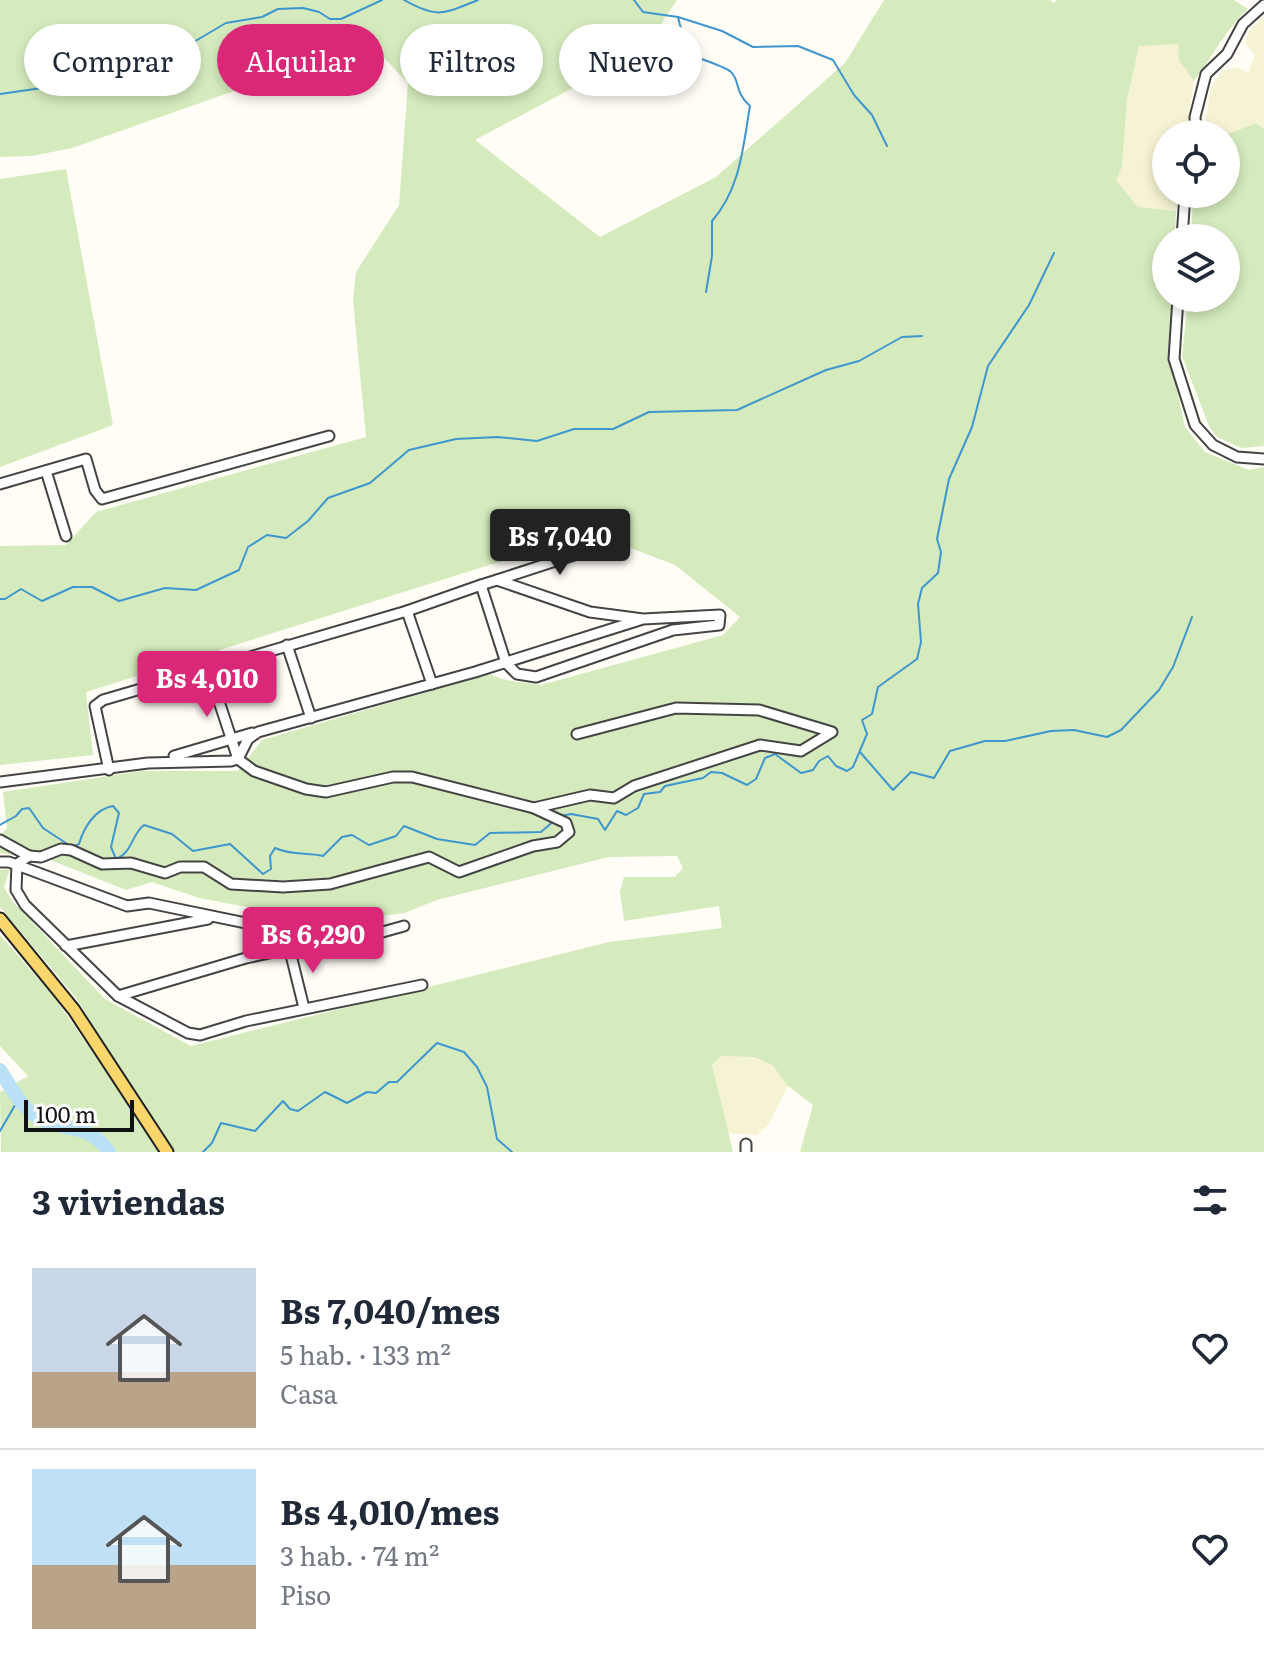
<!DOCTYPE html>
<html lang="es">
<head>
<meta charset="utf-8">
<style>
  body { margin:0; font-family:Literata,serif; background:#f2f2f3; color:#1f2937; height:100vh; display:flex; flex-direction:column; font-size:30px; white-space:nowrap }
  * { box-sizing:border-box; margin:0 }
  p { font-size:26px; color:#747a83 }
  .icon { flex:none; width:44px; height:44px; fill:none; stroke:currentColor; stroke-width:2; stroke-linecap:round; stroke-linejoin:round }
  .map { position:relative; height:1152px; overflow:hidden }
  .details { display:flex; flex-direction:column; background:#fff; flex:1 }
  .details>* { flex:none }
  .guide { position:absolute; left:24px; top:24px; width:800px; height:72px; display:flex; gap:16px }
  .fabs { position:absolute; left:1152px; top:120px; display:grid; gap:16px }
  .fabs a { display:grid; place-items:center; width:88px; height:88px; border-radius:50%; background:#fff; box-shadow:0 4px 12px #0003; font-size:40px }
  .scale { position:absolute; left:24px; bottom:20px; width:110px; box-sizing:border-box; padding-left:8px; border:4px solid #111; border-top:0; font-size:22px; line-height:28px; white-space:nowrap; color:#111; -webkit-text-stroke:6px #fff; paint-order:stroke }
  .price { position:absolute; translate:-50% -68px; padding:0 18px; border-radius:8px; background:#db2777; color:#fff; font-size:26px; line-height:52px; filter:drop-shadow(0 2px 4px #0008) }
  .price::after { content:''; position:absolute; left:50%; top:48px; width:24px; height:18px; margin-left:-12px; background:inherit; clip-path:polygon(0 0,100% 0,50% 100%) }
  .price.on { background:#222; color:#fff }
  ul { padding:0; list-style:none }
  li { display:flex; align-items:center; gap:24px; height:200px; padding:0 32px }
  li+li { border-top:2px solid #e0e1e3 }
  li span { display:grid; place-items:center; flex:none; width:224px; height:160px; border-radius:0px; color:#555 }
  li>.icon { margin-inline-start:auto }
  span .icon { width:96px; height:96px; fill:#fffc; stroke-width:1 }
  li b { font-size:34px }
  h2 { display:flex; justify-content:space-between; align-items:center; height:96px; padding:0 32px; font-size:34px }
  .chip { padding:0 28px; border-radius:36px; background:#fff; box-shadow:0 4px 12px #0003; font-size:28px; line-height:72px }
  .chip.on { background:#db2777; color:#fff }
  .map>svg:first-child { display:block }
</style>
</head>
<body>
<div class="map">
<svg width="1264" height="1152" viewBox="0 0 1264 1152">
  <rect width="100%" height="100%" fill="#fffdf5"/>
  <g fill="#f6f3d4">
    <path d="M 1264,17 L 1264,129 L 1256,123 L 1228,136 L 1204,129 L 1211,87 L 1222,71 L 1237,67 L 1248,73 L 1255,55 L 1245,42 L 1250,29 Z"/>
    <path d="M 1178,44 L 1179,60 L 1194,81 L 1186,134 L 1166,134 L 1166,194 L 1178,194 L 1176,211 L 1138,207 L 1116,180 L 1122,167 L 1127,100 L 1139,45 Z"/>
    <path d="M 722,1056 L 756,1056 L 773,1066 L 788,1086 L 768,1125 L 757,1135 L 727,1133 L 712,1065 Z"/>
  </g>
  <g fill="#d5ebbd">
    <path d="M 0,0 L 677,0 L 644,50 L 475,140 L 600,237 L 716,177 L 845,63 L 884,0 L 1050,0 L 1054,3 L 1057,0 L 1234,0 L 1248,9 C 1225,30 1213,56 1194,81 L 1179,60 L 1178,44 L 1139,46 L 1127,100 L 1122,167 L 1116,180 L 1138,207 L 1176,211 L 1175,238 L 1166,238 L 1166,298 L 1173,298 L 1169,354 L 1185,427 L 1205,452 L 1249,470 L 1264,467 L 1264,1152 L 800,1152 L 813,1105 L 788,1086 L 773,1066 L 755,1057 L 722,1056 L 712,1065 L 733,1152 L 173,1152 L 76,998 L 0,907 L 0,870 L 10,869 L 4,887 L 12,901 L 105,999 L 191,1046 L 609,942 L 722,928 L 719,906 L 624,921 L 620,892 L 624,877 L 675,877 L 683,868 L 677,856 L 609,857 L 437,900 L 404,913 L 332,923 L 199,898 L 152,882 L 126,890 L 50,860 L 0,853 L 0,835 L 7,828 L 3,792 L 142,771 L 238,771 L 262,740 L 489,674 L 505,680 L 541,685 L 723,635 L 740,617 L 675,565 L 591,533 L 86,692 L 93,755 L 0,765 L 0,546 L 66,545 L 96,512 L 366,437 L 353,300 L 356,272 L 399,205 L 408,83 L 370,43 L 72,148 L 32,156 L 0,157 Z"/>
    <path d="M 1256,123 L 1264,129 L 1264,446 L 1241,448 L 1217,437 L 1209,426 L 1182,356 L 1188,298 L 1226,298 L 1226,238 L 1191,238 L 1193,194 L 1226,194 L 1226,135 Z"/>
    <path d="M 66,169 L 113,425 L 0,467 L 0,179 Z"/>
    <path d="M 0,935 L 55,998 L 161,1152 L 1,1152 L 0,1092 L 28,1076 L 0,1046 Z"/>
  </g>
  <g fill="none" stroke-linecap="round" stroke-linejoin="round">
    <g stroke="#3f96cf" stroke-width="2">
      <path d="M 404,0 C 438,19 443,14 478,0"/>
      <path d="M 634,0 L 643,12 L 678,17 L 722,31 L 753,47 L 798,46 L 833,60 L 854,95 L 872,115 L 887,146"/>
      <path d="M 678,17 L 687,53 C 698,59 723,65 731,72 C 740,80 734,92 750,106 C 743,146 741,188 712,221 L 712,256 L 706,292"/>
      <path d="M 0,94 L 49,87 L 88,75 L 92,82 C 99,76 108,64 116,60 C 141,49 170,64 195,53 L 192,43 L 226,23 L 262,17 L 278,9 L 303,8 L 319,12 L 330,19 L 341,19 L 382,0"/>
      <path d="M 0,599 L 5,599 L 21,589 L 42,601 L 73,587 L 92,587 L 119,601 L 165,588 L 196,590 L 239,570 L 248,547 L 267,535 L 286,538 L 308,521 L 328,498 L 370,483 L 409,450 L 456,439 L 497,437 L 537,441 L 574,429 L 613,429 L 649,412 L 737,410 L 826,370 L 859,361 L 902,337 L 922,336"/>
      <path d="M 860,752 L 893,790 L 911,772 L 934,778 L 950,751 L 985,741 L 1005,741 L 1051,731 L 1074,730 L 1107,737 L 1121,730 L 1159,690 L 1173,667 L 1192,617"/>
      <path d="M 560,816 L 571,814 L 598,819 L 605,830 L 617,811 L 626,815 L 638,808 L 644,794 L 660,792 L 665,786 L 703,778 L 711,772 L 722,773 L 747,785 L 756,779 L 765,758 L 775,754 L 801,773 L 813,770 L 819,761 L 828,756 L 836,766 L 847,771 L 853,767 L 867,734 L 862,720 L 872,714 L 878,687 L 917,659 L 921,642 L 918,604 L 922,588 L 938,573 L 941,552 L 937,539 L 949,479 L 972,427 L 988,366 L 1029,305 L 1054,253"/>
      <path d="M 0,825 L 16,816 L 22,809 L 29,808 L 43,828 L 72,847 L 79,844 C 84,827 95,809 113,806 L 119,813 L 111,847 L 116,859 C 133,852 131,835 144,825 L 172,834 L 193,851 L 230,844 L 263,874 L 271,869 L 270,856 L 275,848 C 293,856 306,852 323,856 L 342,837 L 352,835 L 369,845 L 396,836 L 404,826 L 437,839 L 475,845 L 490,833 L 541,832 L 555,820"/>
      <path d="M 0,1131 L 18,1100"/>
      <path d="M 203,1152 L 212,1143 L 221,1123 L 255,1131 L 283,1101 L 290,1109 L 298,1111 L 325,1092 L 347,1103 L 367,1092 L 376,1093 L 389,1082 L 397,1082 L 437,1043 L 464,1052 L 477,1067 L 487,1087 L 497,1139 L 512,1152"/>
    </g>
    <path stroke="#b9e0f7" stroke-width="14" d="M 0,1070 C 12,1089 24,1114 47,1122 C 73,1132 90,1125 109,1152"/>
    <defs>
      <g id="minor">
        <path d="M 1196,134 L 1195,117 L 1206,74 L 1227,54 L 1243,24 L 1264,5"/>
        <path d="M 1182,238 L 1185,194"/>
        <path d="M 1178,298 L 1174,359 L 1195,425 L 1213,445 L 1237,457 L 1264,459"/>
        <path d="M 46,471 L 66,536"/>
        <path d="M 0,484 L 86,459 L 95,490 L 102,499 L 329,436"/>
        <path d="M 497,580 L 577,554 L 610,540"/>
        <path d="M 407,611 L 432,684"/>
        <path d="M 287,645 L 311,718"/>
        <path d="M 208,668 L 238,759 L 254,771 L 306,789 L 326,792 L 393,777 L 412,777 L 534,808 L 590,795 L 614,798 L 634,786 L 760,745 L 801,751 L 832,732 L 759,710 L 676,708 L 577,734"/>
        <path d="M 174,756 L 252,733"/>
        <path d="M 109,770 L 95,706 L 103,700 L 407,611 L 481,585"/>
        <path d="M 0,782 L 148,763 L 231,761 L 238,759 L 248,739 L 258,732 L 475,672 L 643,619 L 720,615 L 719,625 L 673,630 L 536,677 L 517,674 L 506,663 L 481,585 L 497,580 L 590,612 L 643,619"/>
        <path d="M 0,840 L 29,856"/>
        <path d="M 0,862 L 9,862 L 127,906 L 149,903 L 328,940"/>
        <path d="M 66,946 L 208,919"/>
        <path d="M 290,951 L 304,1008"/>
        <path d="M 422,985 L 246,1021 L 200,1035 L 188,1033 L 118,996 L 25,905 L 16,890 L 17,864 L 29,856 L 41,857 L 61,849 L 71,850 L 102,864 L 131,863 L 165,873 L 180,867 L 204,867 L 231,884 L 283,887 L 330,884 L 429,857 L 459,872 L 533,846 L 557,842 L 569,832 L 566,823 L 534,808"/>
        <path d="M 118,996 L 246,958 L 328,940 L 354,940 L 404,926"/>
        <path d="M 746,1144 L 746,1152"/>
      </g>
      <path id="major" d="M 0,919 L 74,1010 L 167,1152"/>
    </defs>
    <use href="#minor" stroke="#444" stroke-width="13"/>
    <use href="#major" stroke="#222" stroke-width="15"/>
    <use href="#minor" stroke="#fff" stroke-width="9"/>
    <use href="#major" stroke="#f9d66b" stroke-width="11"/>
  </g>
</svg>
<div class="fabs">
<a><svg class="icon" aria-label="locate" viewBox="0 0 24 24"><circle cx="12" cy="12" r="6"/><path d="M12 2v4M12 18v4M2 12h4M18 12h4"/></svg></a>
<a><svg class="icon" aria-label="layers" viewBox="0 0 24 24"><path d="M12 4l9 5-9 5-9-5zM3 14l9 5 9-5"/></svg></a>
</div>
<div class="scale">100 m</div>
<b class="price on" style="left:560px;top:577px">Bs 7,040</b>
<b class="price" style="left:207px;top:719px">Bs 4,010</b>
<b class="price" style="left:313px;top:975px">Bs 6,290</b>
<div class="guide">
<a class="chip">Comprar</a>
<a class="chip on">Alquilar</a>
<a class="chip">Filtros</a>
<a class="chip">Nuevo</a>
</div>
</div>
<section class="details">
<h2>3 viviendas<svg class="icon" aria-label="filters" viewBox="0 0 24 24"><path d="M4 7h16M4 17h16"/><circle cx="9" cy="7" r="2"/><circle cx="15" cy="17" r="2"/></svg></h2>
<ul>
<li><span style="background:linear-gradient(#c9d6e8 65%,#b9a48a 0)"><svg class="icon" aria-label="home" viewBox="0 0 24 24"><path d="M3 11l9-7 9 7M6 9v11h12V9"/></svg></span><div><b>Bs 7,040/mes</b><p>5 hab. · 133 m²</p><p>Casa</p></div><svg class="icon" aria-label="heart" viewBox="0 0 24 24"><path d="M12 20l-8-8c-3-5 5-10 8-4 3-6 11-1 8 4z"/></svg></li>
<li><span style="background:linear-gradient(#bfe0f5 60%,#b9a48a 0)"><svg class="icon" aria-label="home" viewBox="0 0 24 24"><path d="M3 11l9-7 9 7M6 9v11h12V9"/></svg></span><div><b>Bs 4,010/mes</b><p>3 hab. · 74 m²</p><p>Piso</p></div><svg class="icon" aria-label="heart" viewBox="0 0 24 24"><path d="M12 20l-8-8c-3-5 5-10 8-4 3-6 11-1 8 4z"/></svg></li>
</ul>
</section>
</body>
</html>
